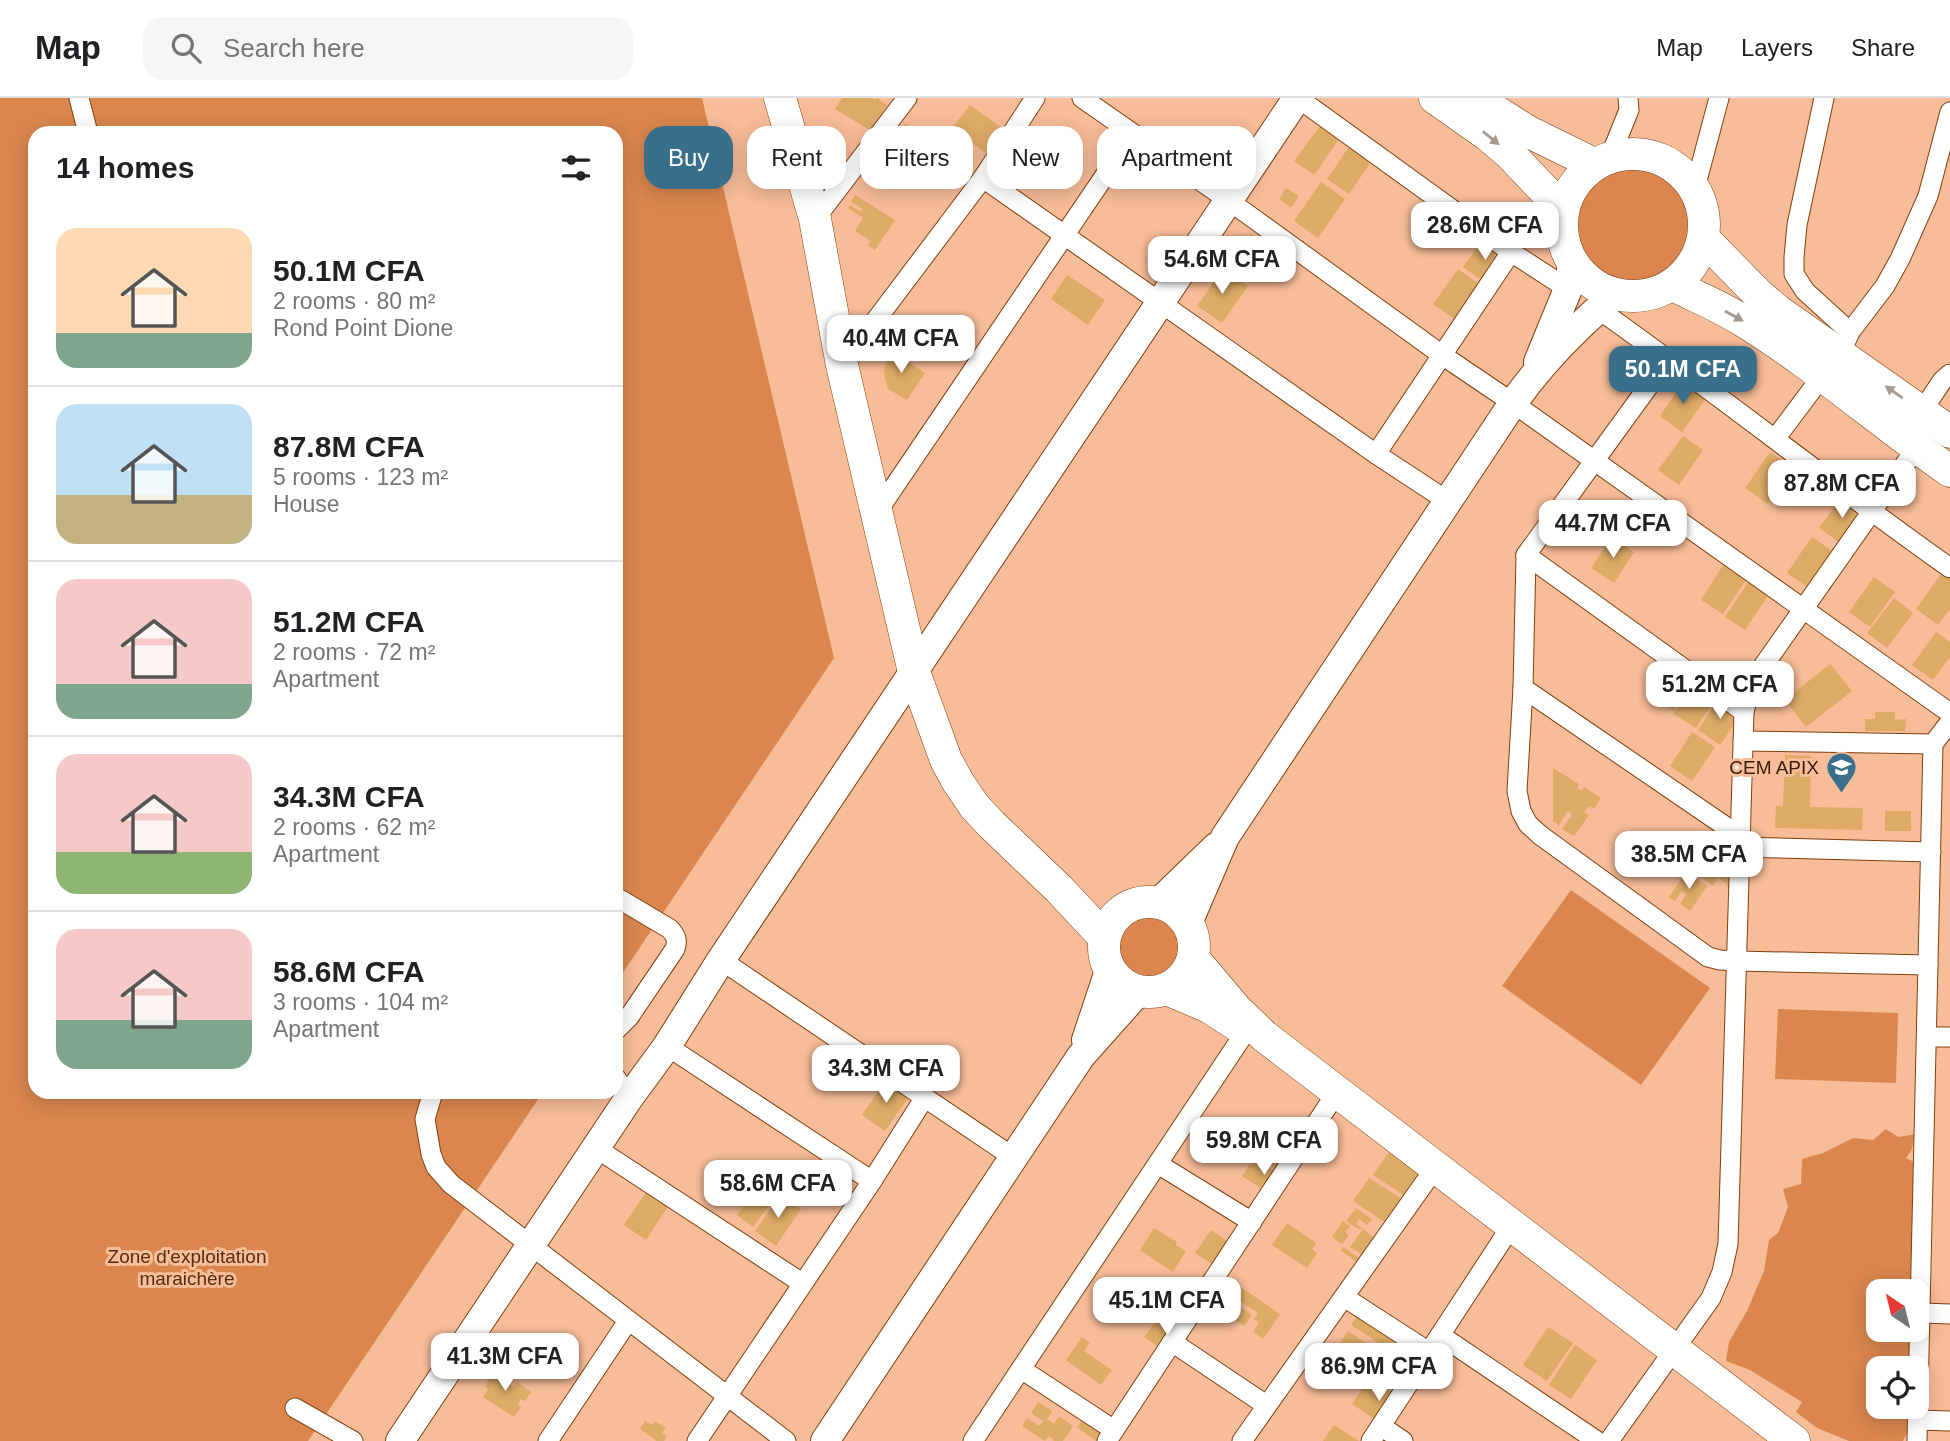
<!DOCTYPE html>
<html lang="en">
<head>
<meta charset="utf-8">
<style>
  body { margin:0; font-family:Helvetica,sans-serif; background:#f6f6f6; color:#202124; height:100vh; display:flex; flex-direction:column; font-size:26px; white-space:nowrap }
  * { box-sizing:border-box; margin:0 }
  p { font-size:23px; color:#757577 }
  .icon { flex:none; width:38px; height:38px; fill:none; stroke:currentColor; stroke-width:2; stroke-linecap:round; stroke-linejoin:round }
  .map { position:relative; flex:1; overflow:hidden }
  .sheet { position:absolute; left:28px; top:28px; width:595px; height:973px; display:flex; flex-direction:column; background:#fff; border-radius:21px; box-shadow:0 4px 18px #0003 }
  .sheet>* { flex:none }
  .hud { position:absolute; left:644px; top:28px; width:665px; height:63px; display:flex; gap:14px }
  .needle { width:46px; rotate:325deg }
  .controls { position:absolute; left:1866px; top:1181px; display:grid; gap:14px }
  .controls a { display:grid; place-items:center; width:63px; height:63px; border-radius:14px; background:#fff; box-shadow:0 4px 18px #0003; font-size:35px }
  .price { position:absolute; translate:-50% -60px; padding:0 16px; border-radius:14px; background:#fff; color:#222; font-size:23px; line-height:46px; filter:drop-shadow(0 2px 4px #0008) }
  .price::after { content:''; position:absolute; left:50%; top:42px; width:21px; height:16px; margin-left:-10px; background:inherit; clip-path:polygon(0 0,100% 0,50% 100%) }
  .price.active { background:#396f8b; color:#fff }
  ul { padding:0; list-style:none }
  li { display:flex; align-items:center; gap:21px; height:175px; padding:0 28px }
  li+li { border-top:2px solid #e0e0e0 }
  li span { display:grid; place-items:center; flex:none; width:196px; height:140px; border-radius:21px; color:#555 }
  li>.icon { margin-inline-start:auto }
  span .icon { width:84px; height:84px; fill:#fffc; stroke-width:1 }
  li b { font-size:30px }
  h2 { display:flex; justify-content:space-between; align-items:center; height:84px; padding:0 28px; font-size:30px }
  .pill { padding:0 24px; border-radius:21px; background:#fff; box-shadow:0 4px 18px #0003; font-size:24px; line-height:63px }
  .pill.active { background:#396f8b; color:#fff }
  header { display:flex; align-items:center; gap:42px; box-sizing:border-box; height:98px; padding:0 35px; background:#fff; border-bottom:2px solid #e0e0e0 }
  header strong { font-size:33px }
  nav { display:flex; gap:38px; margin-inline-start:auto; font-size:24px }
  .search { width:490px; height:63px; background:#f6f6f6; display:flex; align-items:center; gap:18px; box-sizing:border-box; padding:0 24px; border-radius:21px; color:#757577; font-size:26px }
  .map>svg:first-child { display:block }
</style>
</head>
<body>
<header>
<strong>Map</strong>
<div class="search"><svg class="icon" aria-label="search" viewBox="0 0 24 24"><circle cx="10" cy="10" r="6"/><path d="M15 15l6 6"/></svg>Search here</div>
<nav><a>Map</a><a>Layers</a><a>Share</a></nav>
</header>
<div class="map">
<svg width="1950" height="1343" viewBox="0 0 1950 1343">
  <rect width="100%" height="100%" fill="#f7bc98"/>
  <g fill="#da864e">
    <path d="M 0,0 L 702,0 L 834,560 L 616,885 L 616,35 L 35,35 L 35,994 L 543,994 L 308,1343 L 0,1343 Z"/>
    <circle cx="1634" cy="127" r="59"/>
    <path d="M 1571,792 L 1710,890 L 1641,987 L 1502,888 Z"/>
    <circle cx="1148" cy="849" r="36"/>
    <path d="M 1778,911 L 1898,915 L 1896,985 L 1775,981 Z"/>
    <path d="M 1886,1031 L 1898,1039 L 1916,1036 L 1911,1053 L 1906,1060 L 1918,1066 L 1913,1193 L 1878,1194 L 1878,1232 L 1913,1232 L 1914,1270 L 1878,1270 L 1878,1309 L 1913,1309 L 1911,1327 L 1903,1343 L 1849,1343 L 1817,1330 L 1796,1314 L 1802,1304 L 1750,1272 L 1726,1263 L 1729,1244 L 1747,1213 L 1764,1173 L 1769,1142 L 1778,1135 L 1788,1109 L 1783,1091 L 1801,1086 L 1802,1061 L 1823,1055 L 1853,1040 L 1873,1042 Z"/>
  </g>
  <g fill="#deab67">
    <path d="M 842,0 L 872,0 L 875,2 L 877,0 L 887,7 L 871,33 L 835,11 Z"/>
    <path d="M 970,7 L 1005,32 L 987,56 L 952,30 Z"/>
    <path d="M 905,26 L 940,51 L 922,74 L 888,49 Z"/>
    <path d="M 1320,28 L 1339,41 L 1314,77 L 1294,63 Z"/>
    <path d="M 1351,46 L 1373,61 L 1349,96 L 1327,81 Z"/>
    <path d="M 1321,84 L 1345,101 L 1318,140 L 1294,123 Z"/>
    <path d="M 1286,90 L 1299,98 L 1291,110 L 1279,101 Z"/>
    <path d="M 855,97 L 895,122 L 875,152 L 868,147 L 871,143 L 855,133 L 863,120 L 848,110 L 850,107 L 861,114 L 863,111 L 851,104 Z"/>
    <path d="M 1251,136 L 1273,151 L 1250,185 L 1227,169 Z"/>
    <path d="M 1482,143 L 1506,159 L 1487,186 L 1463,169 Z"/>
    <path d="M 1223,171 L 1248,188 L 1222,225 L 1197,208 Z"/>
    <path d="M 1458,171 L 1485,190 L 1460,225 L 1433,206 Z"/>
    <path d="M 1067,177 L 1105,202 L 1088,227 L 1051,201 Z"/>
    <path d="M 888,251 L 925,275 L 907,302 L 888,291 L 884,276 Z"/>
    <path d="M 1684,283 L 1707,299 L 1682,334 L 1660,318 Z"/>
    <path d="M 1683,338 L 1703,352 L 1679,387 L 1658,372 Z"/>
    <path d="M 1770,354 L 1793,370 L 1768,406 L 1745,390 Z"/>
    <path d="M 1842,398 L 1866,415 L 1843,447 L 1819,430 Z"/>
    <path d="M 1612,439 L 1634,454 L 1614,485 L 1591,470 Z"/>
    <path d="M 1812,439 L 1835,455 L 1810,491 L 1787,475 Z"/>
    <path d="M 1723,467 L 1746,482 L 1723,516 L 1701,502 Z"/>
    <path d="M 1944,472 L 1950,477 L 1950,511 L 1938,527 L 1916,511 Z"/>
    <path d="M 1874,479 L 1895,494 L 1870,529 L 1849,514 Z"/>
    <path d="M 1749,483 L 1769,496 L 1745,532 L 1725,519 Z"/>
    <path d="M 1894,500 L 1913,515 L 1887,550 L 1867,535 Z"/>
    <path d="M 1936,534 L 1950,544 L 1950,559 L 1933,582 L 1912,567 Z"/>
    <path d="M 1672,565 L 1695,580 L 1673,613 L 1650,598 Z"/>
    <path d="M 1830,566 L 1852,593 L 1806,629 L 1785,602 Z"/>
    <path d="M 1696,582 L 1718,596 L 1696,630 L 1673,616 Z"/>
    <path d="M 1719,600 L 1742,615 L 1720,647 L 1698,632 Z"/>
    <path d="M 1875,614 L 1895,614 L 1895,622 L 1906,621 L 1905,633 L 1865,633 L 1865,621 L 1875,621 Z"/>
    <path d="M 1692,634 L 1715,649 L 1692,683 L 1670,668 Z"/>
    <path d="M 1785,657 L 1811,658 L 1810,709 L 1863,710 L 1862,732 L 1775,730 L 1776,708 L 1783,708 Z"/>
    <path d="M 1553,670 L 1579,686 L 1577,690 L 1582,693 L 1584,689 L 1601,700 L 1594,711 L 1589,708 L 1584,714 L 1589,717 L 1574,738 L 1562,731 L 1572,717 L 1568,713 L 1559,727 L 1553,723 Z"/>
    <rect x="1885" y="713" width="26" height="20"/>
    <path d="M 1714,733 L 1720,737 L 1713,748 L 1722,752 L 1723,750 L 1720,748 L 1727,735 L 1734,739 L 1733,795 L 1728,792 L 1727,786 L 1718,779 L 1713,788 L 1691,771 L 1696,761 L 1702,765 L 1705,760 L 1698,756 Z"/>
    <path d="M 1686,774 L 1707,788 L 1690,813 L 1680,806 L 1686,796 L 1682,793 L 1675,803 L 1669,799 Z"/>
    <path d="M 887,981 L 910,997 L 885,1033 L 862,1017 Z"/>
    <path d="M 1266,1035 L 1302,1059 L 1288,1079 L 1253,1056 Z"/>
    <path d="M 1389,1054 L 1420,1076 L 1405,1098 L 1373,1077 Z"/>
    <path d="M 1254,1060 L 1286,1081 L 1274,1099 L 1242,1078 Z"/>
    <path d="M 766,1078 L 783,1089 L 753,1129 L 737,1117 Z"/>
    <path d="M 1369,1080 L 1405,1103 L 1389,1127 L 1353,1103 Z"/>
    <path d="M 646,1094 L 668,1108 L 646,1142 L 624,1127 Z"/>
    <path d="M 780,1097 L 801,1111 L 776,1148 L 755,1133 Z"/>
    <path d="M 1356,1110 L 1372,1121 L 1367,1127 L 1359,1121 L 1356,1126 L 1362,1130 L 1360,1132 L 1346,1123 Z"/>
    <path d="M 1343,1123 L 1350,1128 L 1345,1134 L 1349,1137 L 1342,1146 L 1332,1139 Z"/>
    <path d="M 1287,1125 L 1316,1145 L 1312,1151 L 1317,1155 L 1307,1170 L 1272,1147 Z"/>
    <path d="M 1154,1130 L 1177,1144 L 1176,1147 L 1186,1153 L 1173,1174 L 1140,1152 Z"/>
    <path d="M 1363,1131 L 1376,1141 L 1359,1165 L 1341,1153 L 1343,1149 L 1359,1160 L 1361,1156 L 1350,1149 Z"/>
    <path d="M 1211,1132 L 1241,1152 L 1226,1175 L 1195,1155 Z"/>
    <path d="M 1242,1190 L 1280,1216 L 1263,1241 L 1253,1234 L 1259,1224 L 1254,1221 L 1258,1215 L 1236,1200 Z"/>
    <path d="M 1233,1204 L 1252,1217 L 1244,1228 L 1229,1217 L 1234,1209 L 1231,1207 Z"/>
    <path d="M 1365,1206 L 1402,1231 L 1388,1251 L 1351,1227 Z"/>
    <path d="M 1159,1218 L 1189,1238 L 1174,1259 L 1144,1239 Z"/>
    <path d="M 1548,1229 L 1573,1245 L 1547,1283 L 1523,1267 Z"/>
    <path d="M 1348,1233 L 1383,1256 L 1369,1277 L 1334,1254 Z"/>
    <path d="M 1082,1239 L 1090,1245 L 1084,1253 L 1112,1272 L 1101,1287 L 1066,1262 Z"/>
    <path d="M 1575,1247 L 1597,1262 L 1571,1301 L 1549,1287 Z"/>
    <path d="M 496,1271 L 512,1281 L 509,1286 L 513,1289 L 517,1284 L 531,1294 L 525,1303 L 521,1301 L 518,1306 L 521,1309 L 514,1319 L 483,1299 L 488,1291 L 485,1288 Z"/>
    <path d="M 1370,1280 L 1406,1304 L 1388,1330 L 1352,1306 Z"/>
    <path d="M 1038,1304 L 1052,1313 L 1047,1321 L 1054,1326 L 1059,1318 L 1073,1328 L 1063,1343 L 1053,1343 L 1054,1342 L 1049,1338 L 1045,1343 L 1022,1328 L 1027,1320 L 1039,1328 L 1043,1323 L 1031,1315 Z"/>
    <path d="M 1093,1306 L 1125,1328 L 1115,1343 L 1096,1343 L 1077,1329 Z"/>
    <path d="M 645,1323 L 652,1327 L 655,1323 L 666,1330 L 662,1335 L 667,1338 L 664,1343 L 655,1343 L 656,1342 L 640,1331 Z"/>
    <path d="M 1334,1327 L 1359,1343 L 1323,1343 Z"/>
  </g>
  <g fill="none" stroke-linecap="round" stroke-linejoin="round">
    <defs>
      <g id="street">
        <path d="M 79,0 L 88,35"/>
        <path d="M 1082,0 L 1228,102 L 1442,257 L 1513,305 L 1950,615"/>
        <path d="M 1298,0 L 1511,154 L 1568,191"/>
        <path d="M 1824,0 L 1797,127 L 1794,159 L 1794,176 L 1805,193 L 1850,234"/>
        <path d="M 1610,59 L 1629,12 L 1628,0"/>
        <path d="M 983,80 L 1376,356 L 1449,404"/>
        <path d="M 1695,90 L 1719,0"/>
        <path d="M 815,121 L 907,0"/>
        <path d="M 1598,211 C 1717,295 1831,386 1950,470"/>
        <path d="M 1840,256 L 1850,234 L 1885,188 L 1900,161 L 1928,98 L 1950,14"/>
        <path d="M 1669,260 L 1526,457 L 1523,590 L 1517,693 L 1521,713 L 1528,726 L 1540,737 L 1708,859 L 1720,862 L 1736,863 L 1928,867"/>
        <path d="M 842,267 L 983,80 L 1035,0"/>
        <path d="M 1922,313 L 1942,283 L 1950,276"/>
        <path d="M 1775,341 L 1823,277"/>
        <path d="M 1376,356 L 1511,154"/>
        <path d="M 877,414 L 1133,36"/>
        <path d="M 1526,457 L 1744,614"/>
        <path d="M 1523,590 L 1741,739"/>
        <path d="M 1743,643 L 1933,646"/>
        <path d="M 1741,749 L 1931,754"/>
        <path d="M 616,799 L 670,831 C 676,838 678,842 675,851 L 629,919 L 616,932"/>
        <path d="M 721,862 L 1013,1059"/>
        <path d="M 1927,939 L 1950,939"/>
        <path d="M 667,948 L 872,1083"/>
        <path d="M 616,980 L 629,1000"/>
        <path d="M 433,994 L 425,1021 L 431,1056 L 436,1069 L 451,1086 L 786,1343"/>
        <path d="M 596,1050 L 802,1185"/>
        <path d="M 1158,1066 L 1252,1124"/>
        <path d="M 1344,1199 L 1429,1254"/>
        <path d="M 1921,1215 L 1950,1216"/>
        <path d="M 1440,1237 L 1597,1343"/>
        <path d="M 1172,1244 L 1266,1307"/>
        <path d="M 1021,1271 L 1114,1332"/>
        <path d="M 295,1310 L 353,1343"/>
        <path d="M 1918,1322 L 1950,1323"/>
        <path d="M 1381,1328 L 1403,1343"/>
        <path d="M 548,1343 L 628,1223"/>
        <path d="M 697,1343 L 872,1083 L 925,999"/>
        <path d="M 973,1343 L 1246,933"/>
        <path d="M 1107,1343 L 1337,994"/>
        <path d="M 1242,1343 L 1435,1070"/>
        <path d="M 1371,1343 L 1512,1127"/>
        <path d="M 1609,1343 L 1711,1200 L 1722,1174 L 1728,1146 L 1744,614 L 1750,591 L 1759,574 L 1922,342"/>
        <path d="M 1917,1343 L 1933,646 L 1950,624"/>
      </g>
      <g id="secondary">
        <path d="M 1538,264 L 1568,191 L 1572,166"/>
        <path d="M 1159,804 L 1216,749"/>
        <path d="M 1188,825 L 1225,739 L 1513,305 C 1533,277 1555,252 1579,229 C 1592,217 1603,205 1618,197"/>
        <path d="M 1086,942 L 1109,873"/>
        <path d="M 400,1343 L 629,1000 L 667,948 L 721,862 L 1297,0"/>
        <path d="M 825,1343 L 1081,958 L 1138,894"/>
      </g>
      <g id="primary">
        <path d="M 780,0 L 815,121 L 842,267 L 914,574 L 946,662 L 958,684 L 975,709 L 992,727 L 1059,791 L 1104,839"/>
        <path d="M 1435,0 L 1489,38 L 1510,56 L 1563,112"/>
        <path d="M 1475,0 L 1527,33 L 1594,66"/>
        <circle cx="1633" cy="127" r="71"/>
        <path d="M 1704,141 L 1759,197 L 1778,213 L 1950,334"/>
        <path d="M 1673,187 C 1695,198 1719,208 1740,221 C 1814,266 1879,324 1950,373"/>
        <circle cx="1149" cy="849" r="45"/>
        <path d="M 1193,860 L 1236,911 L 1264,938 L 1794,1343"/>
        <path d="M 1167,891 L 1209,909 L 1240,929"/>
      </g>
    </defs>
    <use href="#street" stroke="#7f400e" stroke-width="21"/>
    <use href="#secondary" stroke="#7f400e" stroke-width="30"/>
    <use href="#primary" stroke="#7f400e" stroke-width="33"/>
    <use href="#street" stroke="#fff" stroke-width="19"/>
    <use href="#secondary" stroke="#fff" stroke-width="28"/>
    <use href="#primary" stroke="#fff" stroke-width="32"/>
  </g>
  <defs><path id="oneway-solid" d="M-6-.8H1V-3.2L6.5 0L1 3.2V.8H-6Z" transform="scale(1.75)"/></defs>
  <g fill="#a59990">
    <use href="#oneway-solid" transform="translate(1491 40) rotate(39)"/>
    <use href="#oneway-solid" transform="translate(1734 218) rotate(29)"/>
    <use href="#oneway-solid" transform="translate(1894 294) rotate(-145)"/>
  </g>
  <defs>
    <symbol id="school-pin" viewBox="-11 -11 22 30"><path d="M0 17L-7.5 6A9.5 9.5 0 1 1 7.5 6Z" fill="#396f8b" stroke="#f7bc98"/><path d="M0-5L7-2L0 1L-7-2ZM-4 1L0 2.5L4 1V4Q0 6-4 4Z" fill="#fff"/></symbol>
  </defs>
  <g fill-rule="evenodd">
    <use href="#school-pin" x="1824" y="652" width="35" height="47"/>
  </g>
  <g text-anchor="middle" stroke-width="6" stroke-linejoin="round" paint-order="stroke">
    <g font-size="19" fill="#371c09" stroke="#f7bc98" text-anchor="end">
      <text x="1819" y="676">CEM APIX</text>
    </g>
    <g font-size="19" fill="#542c10" stroke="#f7bc98">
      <text x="187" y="1165">Zone d'exploitation<tspan x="187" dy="22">maraichère</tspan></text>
    </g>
  </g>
</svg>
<div class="controls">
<a><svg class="needle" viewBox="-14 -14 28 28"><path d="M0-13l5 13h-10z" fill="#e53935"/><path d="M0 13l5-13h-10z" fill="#757577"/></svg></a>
<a><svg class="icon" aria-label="locate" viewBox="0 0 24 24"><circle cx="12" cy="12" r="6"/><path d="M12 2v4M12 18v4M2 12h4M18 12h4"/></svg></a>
</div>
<b class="price" style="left:1485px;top:164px">28.6M CFA</b>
<b class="price" style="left:1222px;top:198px">54.6M CFA</b>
<b class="price" style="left:901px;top:277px">40.4M CFA</b>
<b class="price active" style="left:1683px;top:308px">50.1M CFA</b>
<b class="price" style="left:1842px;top:422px">87.8M CFA</b>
<b class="price" style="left:1613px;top:462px">44.7M CFA</b>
<b class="price" style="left:1720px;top:623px">51.2M CFA</b>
<b class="price" style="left:1689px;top:793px">38.5M CFA</b>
<b class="price" style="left:886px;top:1007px">34.3M CFA</b>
<b class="price" style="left:1264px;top:1079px">59.8M CFA</b>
<b class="price" style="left:778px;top:1122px">58.6M CFA</b>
<b class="price" style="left:1167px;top:1239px">45.1M CFA</b>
<b class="price" style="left:505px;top:1295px">41.3M CFA</b>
<b class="price" style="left:1379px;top:1305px">86.9M CFA</b>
<div class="hud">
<a class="pill active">Buy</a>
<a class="pill">Rent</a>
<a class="pill">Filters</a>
<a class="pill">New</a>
<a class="pill">Apartment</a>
</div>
<section class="sheet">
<h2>14 homes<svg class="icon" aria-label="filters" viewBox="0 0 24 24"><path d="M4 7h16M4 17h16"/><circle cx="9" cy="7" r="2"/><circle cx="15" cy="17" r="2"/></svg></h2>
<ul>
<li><span style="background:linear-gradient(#ffd9b3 75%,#7fa58c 0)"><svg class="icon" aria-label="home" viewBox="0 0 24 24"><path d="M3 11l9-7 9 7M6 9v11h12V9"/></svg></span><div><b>50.1M CFA</b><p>2 rooms · 80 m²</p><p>Rond Point Dione</p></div></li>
<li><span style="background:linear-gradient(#bfe0f5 65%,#c2b280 0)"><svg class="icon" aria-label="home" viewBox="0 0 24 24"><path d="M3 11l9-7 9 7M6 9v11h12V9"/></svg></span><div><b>87.8M CFA</b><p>5 rooms · 123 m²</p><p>House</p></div></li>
<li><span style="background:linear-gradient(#f6c9c9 75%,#7fa58c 0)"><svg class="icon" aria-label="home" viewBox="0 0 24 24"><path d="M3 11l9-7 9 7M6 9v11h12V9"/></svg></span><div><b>51.2M CFA</b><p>2 rooms · 72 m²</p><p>Apartment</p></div></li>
<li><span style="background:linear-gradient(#f6c9c9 70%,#8fb573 0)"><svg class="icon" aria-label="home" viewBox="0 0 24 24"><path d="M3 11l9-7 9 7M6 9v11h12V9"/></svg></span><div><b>34.3M CFA</b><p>2 rooms · 62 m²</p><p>Apartment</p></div></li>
<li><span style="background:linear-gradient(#f6c9c9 65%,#7fa58c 0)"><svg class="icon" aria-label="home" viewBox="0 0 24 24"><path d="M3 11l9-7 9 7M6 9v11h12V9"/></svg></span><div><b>58.6M CFA</b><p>3 rooms · 104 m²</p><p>Apartment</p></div></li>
</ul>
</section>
</div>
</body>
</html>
